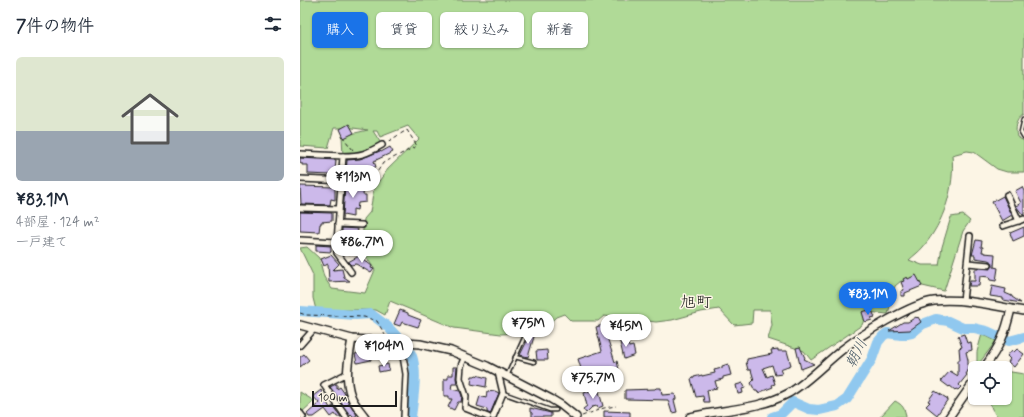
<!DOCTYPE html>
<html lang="ja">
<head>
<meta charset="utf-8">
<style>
  body { margin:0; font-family:Mynerve,"Klee One",sans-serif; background:#f2f2f3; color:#1f2937; height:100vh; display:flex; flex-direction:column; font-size:15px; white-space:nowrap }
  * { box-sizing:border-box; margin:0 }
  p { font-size:13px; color:#747a83 }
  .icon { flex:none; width:22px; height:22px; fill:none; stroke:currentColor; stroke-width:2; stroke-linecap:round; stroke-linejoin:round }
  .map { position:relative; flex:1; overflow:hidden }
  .side { display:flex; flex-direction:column; background:#fff; width:300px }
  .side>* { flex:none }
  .guide { position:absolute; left:12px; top:12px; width:380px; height:36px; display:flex; gap:8px }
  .controls { position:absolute; left:668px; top:361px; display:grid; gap:8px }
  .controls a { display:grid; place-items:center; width:44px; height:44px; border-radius:6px; background:#fff; box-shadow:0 1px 3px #0004; font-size:20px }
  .scale { position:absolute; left:12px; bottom:10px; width:85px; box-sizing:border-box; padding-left:4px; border:2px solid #1c1c1c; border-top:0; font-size:11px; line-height:14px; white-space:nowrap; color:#1c1c1c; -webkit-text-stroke:3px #fcf5e5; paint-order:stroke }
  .price { position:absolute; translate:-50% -34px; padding:0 9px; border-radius:14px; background:#fff; color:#222; font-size:13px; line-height:26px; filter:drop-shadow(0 1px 2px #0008) }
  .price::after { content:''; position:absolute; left:50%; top:24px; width:12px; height:9px; margin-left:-6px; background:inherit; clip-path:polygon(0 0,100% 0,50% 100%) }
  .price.current { background:#1a73e8; color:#fff }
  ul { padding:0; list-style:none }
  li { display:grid; align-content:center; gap:8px; height:212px; padding:0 16px }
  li+li { border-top:1px solid #e0e1e3 }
  li span { display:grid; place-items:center; height:124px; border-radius:6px; color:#555 }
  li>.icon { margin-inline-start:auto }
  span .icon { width:72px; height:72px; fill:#fffc; stroke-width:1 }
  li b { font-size:17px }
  h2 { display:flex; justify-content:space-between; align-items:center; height:48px; padding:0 16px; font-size:17px }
  .pill { padding:0 14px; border-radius:6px; background:#fff; box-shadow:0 1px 3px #0004; font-size:14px; line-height:36px }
  .pill.current { background:#1a73e8; color:#fff }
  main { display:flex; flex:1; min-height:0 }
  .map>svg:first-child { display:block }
</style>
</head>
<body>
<main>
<section class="side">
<h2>7件の物件<svg class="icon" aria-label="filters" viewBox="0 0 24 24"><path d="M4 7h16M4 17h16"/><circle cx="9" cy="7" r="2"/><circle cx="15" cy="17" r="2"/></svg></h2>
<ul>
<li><span style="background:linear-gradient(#dfe7d0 60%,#9aa5b1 0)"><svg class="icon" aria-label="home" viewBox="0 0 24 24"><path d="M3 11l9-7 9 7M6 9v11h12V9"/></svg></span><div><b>¥83.1M</b><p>4部屋 · 124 m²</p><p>一戸建て</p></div></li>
</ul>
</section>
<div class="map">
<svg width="724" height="417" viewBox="0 0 724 417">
  <rect width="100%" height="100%" fill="#fcf5e5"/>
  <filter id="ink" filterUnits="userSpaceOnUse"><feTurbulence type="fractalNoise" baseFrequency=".025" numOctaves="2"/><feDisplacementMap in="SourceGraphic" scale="8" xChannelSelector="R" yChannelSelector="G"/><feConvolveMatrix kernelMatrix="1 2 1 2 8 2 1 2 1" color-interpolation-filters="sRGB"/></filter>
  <g filter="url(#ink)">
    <g fill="#b0da97" stroke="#667b5a">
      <path d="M 0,0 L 724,0 L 724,114 C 716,119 715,128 717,137 L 724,141 L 724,172 L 707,172 L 697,169 L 674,152 L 667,151 L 652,155 C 655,188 644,222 623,247 C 619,252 613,256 609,260 L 622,265 L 639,265 L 642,247 L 651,217 L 663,215 L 670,221 L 663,231 L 644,291 L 601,281 L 595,286 L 588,314 L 567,312 L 562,325 L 511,360 L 504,351 L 468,339 L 472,325 L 470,310 L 453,310 L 452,323 L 434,325 L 419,309 L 401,312 L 372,320 L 356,322 L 304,316 L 298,321 L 271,321 L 264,314 L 256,317 L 244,328 L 234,328 L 217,333 L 201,334 L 154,328 L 90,301 L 85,315 L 76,310 L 16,310 L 13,298 L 13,275 L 0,248 L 7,247 L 19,258 L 24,277 L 32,289 L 65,293 L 75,270 L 65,255 L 62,241 L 64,219 L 70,212 L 74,188 L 88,169 L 119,139 L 108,126 L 80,137 L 77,131 L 73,131 L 82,145 L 63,154 L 43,156 L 42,136 L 68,130 L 53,128 L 34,128 L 28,148 L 0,146 Z"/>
      <path d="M 682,334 L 696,341 L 677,366 L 677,352 Z"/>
      <path d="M 705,371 L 724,374 L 724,417 L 697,417 L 692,409 L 688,398 L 705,398 Z"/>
      <path d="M 0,392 L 14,401 L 1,413 L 0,412 Z"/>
      <path d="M 595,401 C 603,405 605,409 606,417 L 580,417 Z"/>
    </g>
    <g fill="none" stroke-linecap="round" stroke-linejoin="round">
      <g stroke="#90c8ef" stroke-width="10">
        <path d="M 0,311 L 56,315 L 71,314 L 87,326 L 99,339"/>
        <path d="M 108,349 C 120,363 113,400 111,417"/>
        <path d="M 472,417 L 481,414 L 493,402 L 509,409 L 519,410 L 537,406 L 547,399 L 572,359 L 578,342 L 583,336 L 587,333 L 601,335 L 612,333 L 623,324 L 636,319 L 648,321 L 663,328 L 674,328 L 687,331 L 709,341 L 724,337"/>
      </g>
    </g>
    <g fill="#ccb9ea" stroke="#1c1c1c">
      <path d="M 49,124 L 54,133 L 44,138 L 40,129 Z"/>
      <path d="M 90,147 L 93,152 L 74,161 L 76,167 L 69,169 L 68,178 L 46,176 L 47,160 L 60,159 L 80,151 L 81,152 Z"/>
      <path d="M 0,158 L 36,160 L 35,172 L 31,172 L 31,175 L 8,174 L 8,165 L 2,165 L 2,163 L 0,163 Z"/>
      <path d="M 0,186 L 35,187 L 35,200 L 31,199 L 30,205 L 1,204 Z"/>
      <path d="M 45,186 L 62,186 L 62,187 L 64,187 L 63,195 L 66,195 L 66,202 L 58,203 L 57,210 L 53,209 L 53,217 L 43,215 Z"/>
      <path d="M 722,187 L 724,191 L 724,215 L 723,215 L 716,206 L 721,203 L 715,191 Z"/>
      <path d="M 703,196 L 712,215 L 702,221 L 692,202 Z"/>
      <path d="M 0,212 L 32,213 L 32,221 L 21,222 L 21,224 L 20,224 L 19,232 L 0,231 Z"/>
      <path d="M 724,227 L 724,236 L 713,241 L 710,233 Z"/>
      <path d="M 42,228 L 58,229 L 55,248 L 58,248 L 58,255 L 45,254 L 41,245 L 46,245 L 46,235 L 42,234 Z"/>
      <path d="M 676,240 L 682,241 L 681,247 L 683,247 L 682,252 L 684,252 L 684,253 L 695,254 L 694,267 L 698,268 L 696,281 L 690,280 L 689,277 L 680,276 L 679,286 L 669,286 L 670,281 L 675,281 L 675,269 L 678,269 L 679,268 L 690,269 L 693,265 L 692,262 L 688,260 L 675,258 L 675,255 L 672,255 Z"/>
      <path d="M 16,245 L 31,246 L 31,252 L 16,251 Z"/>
      <path d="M 31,255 L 39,264 L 33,270 L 42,269 L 44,277 L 50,281 L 29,282 L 28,264 L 24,266 L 21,259 Z"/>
      <path d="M 59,256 L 72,266 L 71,268 L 74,269 L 71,273 L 56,264 L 51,265 L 48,262 Z"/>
      <path d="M 616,275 L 622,286 L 605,293 L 605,296 L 601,296 L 601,291 L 604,290 L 601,282 L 604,281 L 603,279 L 607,277 L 608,279 Z"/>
      <path d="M 692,286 L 706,289 L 705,293 L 712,296 L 712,297 L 721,303 L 703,300 L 703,298 L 690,296 Z"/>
      <path d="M 100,310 L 108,313 L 108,315 L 121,320 L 118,327 L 102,322 L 100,326 L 94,324 Z"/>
      <path d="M 569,310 L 569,312 L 572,311 L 575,317 L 571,318 L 572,320 L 565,322 L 562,312 Z"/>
      <path d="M 616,317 L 617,318 L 618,317 L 621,322 L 610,330 L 589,331 L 603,322 L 608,322 Z"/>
      <path d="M 306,324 L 309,334 L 308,334 L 310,339 L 308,340 L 315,362 L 317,361 L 319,370 L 300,376 L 300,374 L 281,381 L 279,374 L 282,372 L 278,359 L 302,351 L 296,327 Z"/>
      <path d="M 233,329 L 236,330 L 228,357 L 220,355 Z"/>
      <path d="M 664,334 L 667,343 L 671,342 L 672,350 L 666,352 L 668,360 L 668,371 L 666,374 L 667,375 L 659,385 L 661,387 L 658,390 L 656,389 L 655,390 L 650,386 L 649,387 L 641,381 L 650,371 L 658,376 L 658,360 L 660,360 L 659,348 L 662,347 L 658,336 Z"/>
      <path d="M 325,336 L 329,347 L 333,346 L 335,355 L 324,359 L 319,338 Z"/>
      <path d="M 500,347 L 505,358 L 504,359 L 514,364 L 501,369 L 496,348 Z"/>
      <path d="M 478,349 L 478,351 L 487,351 L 491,365 L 480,369 L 482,374 L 475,375 L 472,365 L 463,368 L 467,377 L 472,375 L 475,384 L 472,385 L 473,387 L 458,393 L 457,391 L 455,391 L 451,383 L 454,380 L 451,370 L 448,370 L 446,362 L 447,361 L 447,359 L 472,354 L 471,350 Z"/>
      <path d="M 717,349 L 724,354 L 714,367 L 708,362 L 710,359 L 707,356 L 712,350 L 714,352 Z"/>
      <path d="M 247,350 L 248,360 L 237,360 L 236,351 Z"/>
      <path d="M 70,351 L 71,360 L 57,363 L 55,354 Z"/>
      <path d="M 4,354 L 9,360 L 0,367 L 0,357 Z"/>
      <path d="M 88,364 L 89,370 L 79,372 L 78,366 Z"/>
      <path d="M 428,364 L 431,375 L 423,377 L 423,379 L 415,381 L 417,388 L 407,390 L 409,402 L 404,402 L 403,396 L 396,397 L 391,379 L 394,378 L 394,377 L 402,375 L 402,376 L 415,373 L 414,370 L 422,368 L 422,366 Z"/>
      <path d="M 153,367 L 157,367 L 156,378 L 157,384 L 152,384 L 151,389 L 160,391 L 162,396 L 161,402 L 158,402 L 154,410 L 148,407 L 152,399 L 149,399 L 149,396 L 144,396 L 144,379 L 148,379 L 148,375 L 153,375 Z"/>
      <path d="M 176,375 L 187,378 L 186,387 L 171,384 L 172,376 L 175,376 Z"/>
      <path d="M 443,383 L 445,388 L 442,389 L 443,393 L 438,394 L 436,385 Z"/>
      <path d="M 36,384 L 37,384 L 37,389 L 40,387 L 45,394 L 44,395 L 57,415 L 54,417 L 51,414 L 50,415 L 39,400 L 40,400 L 30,387 Z"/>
      <path d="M 298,388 L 303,406 L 298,408 L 297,406 L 292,407 L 286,413 L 283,409 L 287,406 L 284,393 Z"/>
      <path d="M 356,388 L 361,388 L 362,395 L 375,394 L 376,399 L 374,400 L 377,412 L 372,413 L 368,400 L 325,399 L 325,390 L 355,389 Z"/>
      <path d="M 21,390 L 24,395 L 23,396 L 30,408 L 33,406 L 41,417 L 37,417 L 35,414 L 31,417 L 25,409 L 14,417 L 9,417 L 7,414 L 19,403 L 13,396 Z"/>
      <path d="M 195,391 L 199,393 L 190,414 L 187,412 L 187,409 L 177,406 L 180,396 L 186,398 L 187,392 Z"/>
      <path d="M 635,391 L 648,399 L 637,415 L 626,406 L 630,402 L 628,401 Z"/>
      <path d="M 230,408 L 251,413 L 251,417 L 232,417 L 232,413 L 230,412 Z"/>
      <path d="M 304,411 L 330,412 L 330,417 L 304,417 Z"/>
    </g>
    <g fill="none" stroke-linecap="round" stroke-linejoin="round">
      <defs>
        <g id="lane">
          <path d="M 724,119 L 721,132 L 724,137"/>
          <path d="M 215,357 L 234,362"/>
          <path d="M 207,376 L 225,336"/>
          <path d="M 203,393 L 250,410 L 256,410"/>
        </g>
        <g id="street">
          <path d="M 0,154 L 43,156 L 37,242 L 0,240"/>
          <path d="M 43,156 C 61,156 66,154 82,145"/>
          <path d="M 0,179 L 71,182"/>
          <path d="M 707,195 L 719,221"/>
          <path d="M 0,208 L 38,209"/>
          <path d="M 38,224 L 62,225"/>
          <path d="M 703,226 L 724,219"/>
          <path d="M 37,242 L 37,253 L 51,272"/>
          <path d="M 668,263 L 689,265"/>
          <path d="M 663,301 L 670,236"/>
          <path d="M 98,343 L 98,349 L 103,356 L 106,374 L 104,417"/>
          <path d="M 0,345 L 14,329"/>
          <path d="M 165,356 L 161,366 L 160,378 L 166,396 L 165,408 L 188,417"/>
          <path d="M 0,413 L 3,417"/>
          <path d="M 46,417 L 24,385 L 48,373"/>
          <path d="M 193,417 L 203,393 L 198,372"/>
        </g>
        <g id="secondary">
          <path d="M 0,325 L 52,339 L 120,344 L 151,351 L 187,366 L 251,399 L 261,405 L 276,417"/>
          <path d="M 52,339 C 49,357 44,378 51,396 C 54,404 60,410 65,417"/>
          <path d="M 684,368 C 700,346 705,335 711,309"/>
          <path d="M 390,417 C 423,409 458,410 489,393 C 509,381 525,363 543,349 C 562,334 611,304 634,301 C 664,298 695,306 724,311"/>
          <path d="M 649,417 L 675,380"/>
        </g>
      </defs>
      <use href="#lane" stroke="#1c1c1c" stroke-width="5.5"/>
      <use href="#street" stroke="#1c1c1c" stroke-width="8"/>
      <use href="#secondary" stroke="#1c1c1c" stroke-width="10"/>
      <g stroke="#1c1c1c" stroke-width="1" stroke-dasharray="4 3" stroke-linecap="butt">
        <path d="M 42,136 L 53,150"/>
        <path d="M 74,177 L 83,163 L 117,146 L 107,130 L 87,142"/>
        <path d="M 0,313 L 6,315 L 64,317 L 77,321 L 85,335"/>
        <path d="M 282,416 L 304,408 L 316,406"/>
      </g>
      <use href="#lane" stroke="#fcf5e5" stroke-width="2.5"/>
      <use href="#street" stroke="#fcf5e5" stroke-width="5"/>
      <use href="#secondary" stroke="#fcf5e5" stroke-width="7"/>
    </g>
  </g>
  <g text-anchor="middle" stroke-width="3" stroke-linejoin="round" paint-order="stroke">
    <g font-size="15" font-style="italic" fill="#455866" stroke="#fcf5e5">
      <text transform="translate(556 353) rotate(-63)" y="5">朝川</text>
    </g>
    <g font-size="16" fill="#1c1c1c" stroke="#fcf5e5">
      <text x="396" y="307">旭町</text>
    </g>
  </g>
</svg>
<div class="controls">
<a><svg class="icon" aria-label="locate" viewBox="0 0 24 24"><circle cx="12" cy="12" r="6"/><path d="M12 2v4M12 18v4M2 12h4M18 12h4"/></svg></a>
</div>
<div class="scale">100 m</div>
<b class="price" style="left:53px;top:199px">¥113M</b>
<b class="price" style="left:62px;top:264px">¥86.7M</b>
<b class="price current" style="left:568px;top:316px">¥83.1M</b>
<b class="price" style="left:228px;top:345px">¥75M</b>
<b class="price" style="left:326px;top:348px">¥45M</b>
<b class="price" style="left:84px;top:368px">¥104M</b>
<b class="price" style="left:293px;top:400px">¥75.7M</b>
<div class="guide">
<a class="pill current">購入</a>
<a class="pill">賃貸</a>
<a class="pill">絞り込み</a>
<a class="pill">新着</a>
</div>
</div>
</main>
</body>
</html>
